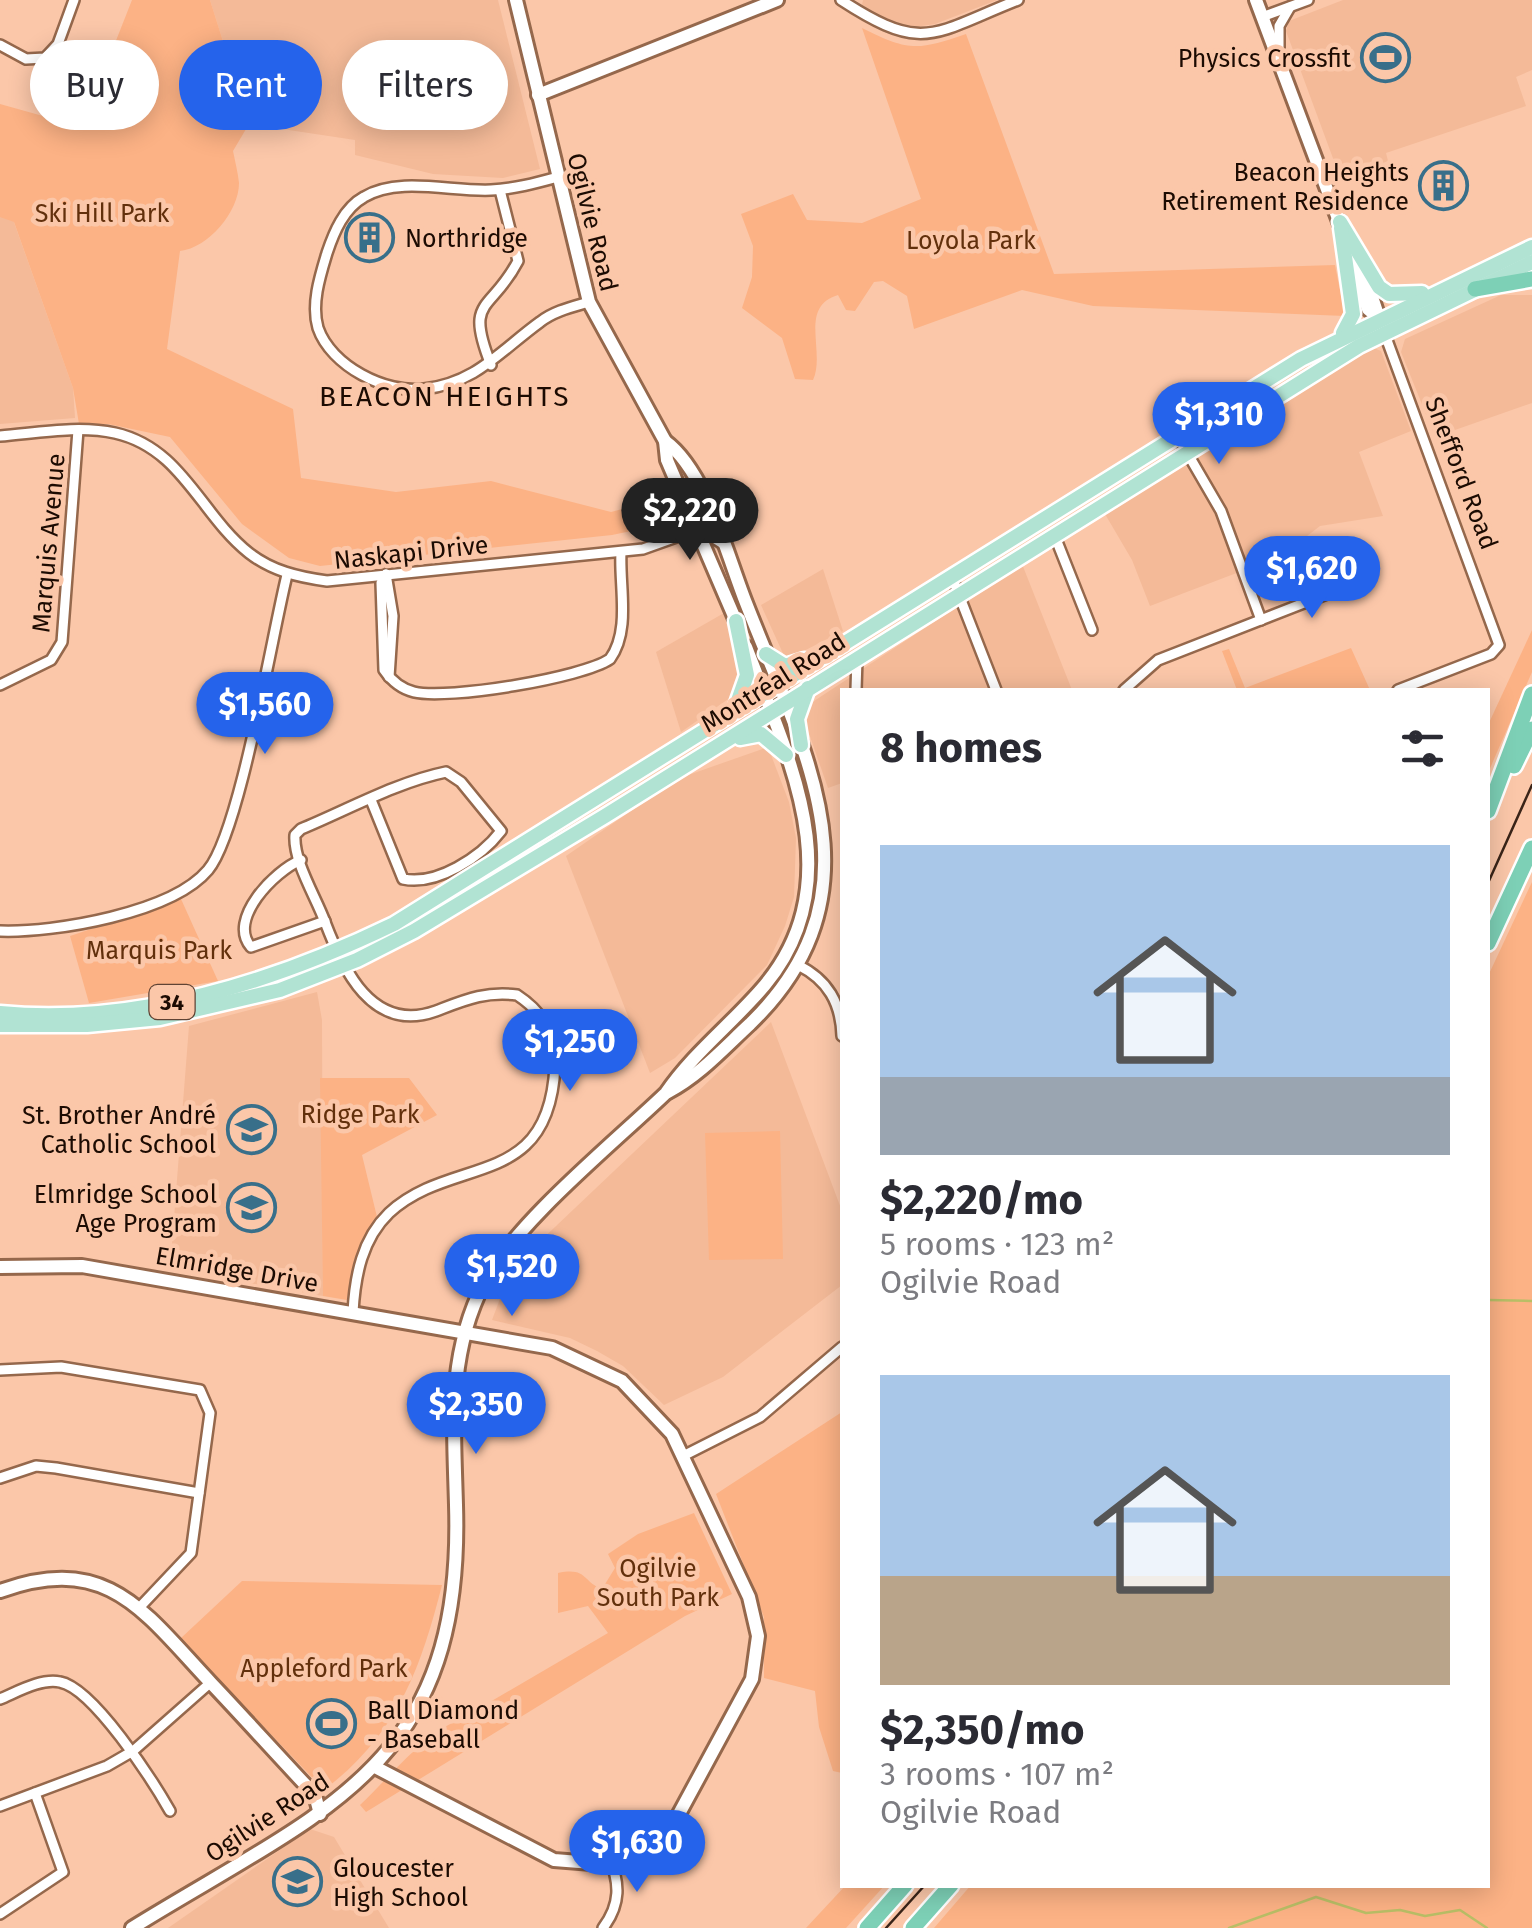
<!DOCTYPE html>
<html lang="en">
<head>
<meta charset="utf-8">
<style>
  body { margin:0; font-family:"Fira Sans",sans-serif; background:#f7f7f7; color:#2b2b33; height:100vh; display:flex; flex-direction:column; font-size:38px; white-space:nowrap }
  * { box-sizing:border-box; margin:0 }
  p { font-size:32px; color:#7c7c81 }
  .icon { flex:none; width:55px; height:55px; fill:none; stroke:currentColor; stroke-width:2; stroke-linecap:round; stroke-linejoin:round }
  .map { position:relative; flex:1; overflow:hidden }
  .sheet { position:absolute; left:840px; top:688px; width:650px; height:1200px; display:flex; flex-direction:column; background:#fff; border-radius:0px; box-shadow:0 5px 25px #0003 }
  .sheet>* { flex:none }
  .hud { position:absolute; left:30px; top:40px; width:660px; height:90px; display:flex; gap:20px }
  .price { position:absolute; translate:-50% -85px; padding:0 22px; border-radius:35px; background:#2563eb; color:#fff; font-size:32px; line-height:65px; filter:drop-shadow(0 2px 5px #0008) }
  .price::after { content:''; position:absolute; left:50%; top:60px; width:30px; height:22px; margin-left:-15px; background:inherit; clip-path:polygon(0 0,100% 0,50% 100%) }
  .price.on { background:#222; color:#fff }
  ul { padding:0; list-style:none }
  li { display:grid; align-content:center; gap:20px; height:530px; padding:0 40px }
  li span { display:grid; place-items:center; height:310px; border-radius:0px; color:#555 }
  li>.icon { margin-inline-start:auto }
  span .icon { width:180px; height:180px; fill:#fffc; stroke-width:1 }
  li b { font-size:42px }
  h2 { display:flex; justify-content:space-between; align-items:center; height:120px; padding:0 40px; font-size:42px }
  .pill { padding:0 35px; border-radius:45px; background:#fff; box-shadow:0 5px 25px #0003; font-size:35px; line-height:90px }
  .pill.on { background:#2563eb; color:#fff }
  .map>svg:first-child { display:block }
</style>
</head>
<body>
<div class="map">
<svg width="1532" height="1928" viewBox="0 0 1532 1928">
  <rect width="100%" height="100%" fill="#fbc7a9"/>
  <g fill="#f4ba98">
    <path d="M 210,0 L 498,0 L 540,169 L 503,178 L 433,174 L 355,155 L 355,140 L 249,124 Z"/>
    <path d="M 863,0 L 997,0 L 935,24 L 907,28 L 886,22 L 862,5 Z"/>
    <path d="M 1343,0 L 1532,0 L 1532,70 L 1516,77 L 1526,106 L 1386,153 L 1388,161 L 1341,180 L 1286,31 L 1289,21 Z"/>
    <path d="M 0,200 L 6,200 L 73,388 L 75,418 L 0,424 Z"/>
    <path d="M 1501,295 L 1532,295 L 1532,403 L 1435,437 L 1401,352 L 1405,339 Z"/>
    <path d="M 1371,347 L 1381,351 L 1411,431 L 1359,452 L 1383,516 L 1320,526 L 1281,556 L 1150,606 L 1132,560 L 1105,514 Z"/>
    <path d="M 1022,564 L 1072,690 L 842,690 L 842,783 L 828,788 L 806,725 L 808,705 Z"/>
    <path d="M 823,569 L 843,631 L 786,660 L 761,605 Z"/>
    <path d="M 724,613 L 742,673 L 734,695 L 681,732 L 656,652 Z"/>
    <path d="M 768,747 L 789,802 L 796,838 L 794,897 L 785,926 L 767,965 L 675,1058 L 650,1073 L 566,856 L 677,779 Z"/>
    <path d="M 317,992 L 322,1020 L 323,1296 L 170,1269 L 189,1026 Z"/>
    <path d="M 771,1022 L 842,1211 L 842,1285 L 723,1377 L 664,1405 L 623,1366 L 597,1351 L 570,1338 L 492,1320 L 506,1283 L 536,1245 Z"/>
    <path d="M 310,1829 L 334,1837 L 389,1928 L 168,1928 Z"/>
  </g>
  <g fill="#fcb285">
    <path d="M 132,0 L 210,0 L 249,124 L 233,151 C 235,161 238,173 239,183 C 239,212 208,248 180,251 L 167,349 L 293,409 L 301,478 L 396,492 L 491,481 L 611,512 L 675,495 L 689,519 L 612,535 L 320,566 L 289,558 L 242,524 L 170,437 L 108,424 L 79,424 L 73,388 L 14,222 L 0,217 L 0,104 L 75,125 L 93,99 Z"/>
    <path d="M 862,28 C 908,51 917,51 966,34 L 1054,274 L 1335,265 L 1345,316 L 1093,306 L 1022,290 L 914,329 L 907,296 L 883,281 L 874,282 L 855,311 L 846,310 L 838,295 C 798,307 826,352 813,380 L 795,379 L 782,338 L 742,308 L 752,277 L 753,246 L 741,214 L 793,194 L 807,220 L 862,223 L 921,199 Z"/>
    <path d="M 1532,630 L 1532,672 L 1488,773 L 1488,725 Z"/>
    <path d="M 1351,648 L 1370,690 L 1237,690 L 1222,651 L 1229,649 L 1245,688 Z"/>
    <path d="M 1532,882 L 1532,1928 L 934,1928 L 971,1885 L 1488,1885 L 1488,976 Z"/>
    <path d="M 181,899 L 218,981 L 89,1003 L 70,936 Z"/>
    <path d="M 320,1078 L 409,1078 L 437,1115 L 362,1155 L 377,1217 L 355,1257 L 347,1300 L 323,1296 Z"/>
    <path d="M 780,1131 L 783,1259 L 709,1260 L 705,1133 Z"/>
    <path d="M 842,1412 L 842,1773 L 833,1771 L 819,1727 L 815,1691 L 764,1678 L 764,1617 L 716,1494 Z"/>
    <path d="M 694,1513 L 732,1594 L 685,1616 L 366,1812 L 360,1805 C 390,1777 423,1734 459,1720 L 608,1633 L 588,1606 L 558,1613 L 558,1573 C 588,1567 582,1582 602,1589 L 615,1568 L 608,1554 L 638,1534 Z"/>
    <path d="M 242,1581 L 442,1585 C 420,1671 397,1734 324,1790 L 180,1639 Z"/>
    <path d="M 846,1885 L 885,1885 L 846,1928 L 806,1928 Z"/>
  </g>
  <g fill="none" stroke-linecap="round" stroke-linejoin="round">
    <g stroke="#b9be66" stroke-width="2.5">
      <path d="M 1488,1300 L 1532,1301"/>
      <path d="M 1229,1928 L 1316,1897 L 1366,1913 L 1400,1910 L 1425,1916 L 1460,1910 L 1487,1928"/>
    </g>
    <defs>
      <g id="street">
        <path d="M 841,0 C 924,54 932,34 1018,0"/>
        <path d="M 1262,17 L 1308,0"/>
        <path d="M 0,45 L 26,59 L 45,58 L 58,44 L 74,0"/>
        <path d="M 1279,55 L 1279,26 L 1290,7"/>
        <path d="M 558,177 C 536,183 514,189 491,190 C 452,192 399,176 364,197 C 344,208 334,232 327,253 C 320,276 311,304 318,328 C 331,366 386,394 424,389 C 476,383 500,351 540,322 C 554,311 572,307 589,302"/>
        <path d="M 1384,332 L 1499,645 L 1491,654 L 1398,690"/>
        <path d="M 491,365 C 464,297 491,313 518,261 L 500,190"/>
        <path d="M 0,436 C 37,433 78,425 115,433 C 182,448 200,514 249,553 C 272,571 298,577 327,581 L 643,549 L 699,529 L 708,504"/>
        <path d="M 1178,437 L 1221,511 L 1261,620"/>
        <path d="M 699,529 L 723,544"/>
        <path d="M 1054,534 L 1092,630"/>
        <path d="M 386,574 L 381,583 L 384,670 C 391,680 402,689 414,692 C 448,700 582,678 610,659 C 631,630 619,586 621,552"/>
        <path d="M 386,574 L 393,616 L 389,677"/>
        <path d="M 952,577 L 996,690"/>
        <path d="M 0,685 L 51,660 L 62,642 L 78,430"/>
        <path d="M 856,690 L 857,658"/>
        <path d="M 1124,690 L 1158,660 L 1350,585"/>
        <path d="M 301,860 C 274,871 227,920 251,947 L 325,921"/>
        <path d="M 0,931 C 54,933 172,913 208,870 C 240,832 272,635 287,575"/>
        <path d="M 798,965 C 828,980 841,1003 842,1036"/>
        <path d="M 353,1312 C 355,1276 362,1239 389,1213 C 453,1154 549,1192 555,1066 C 556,1034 543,1012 517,995 C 485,991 465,1000 436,1011 C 372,1034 343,969 325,922 C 316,897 293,861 295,835 L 301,829 C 347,810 397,782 446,772 L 461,782 L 501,831 C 481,857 437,886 403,879 L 371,800"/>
        <path d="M 0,1370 L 61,1367 L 200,1390 L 210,1413 L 191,1553 L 139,1608"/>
        <path d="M 683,1456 L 760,1417 L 842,1347"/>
        <path d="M 0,1478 L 36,1466 L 56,1468 L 199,1493"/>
        <path d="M 0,1699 C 17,1692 41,1678 60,1682 C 93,1688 153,1781 170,1811"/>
        <path d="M 0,1806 L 107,1766 L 133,1751 L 210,1683"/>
        <path d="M 0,1914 L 63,1872 L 35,1793"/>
        <path d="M 603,1928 C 621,1904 620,1883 609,1857"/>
      </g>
      <g id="secondary">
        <path d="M 516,0 L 589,302 L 665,441 L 667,460 L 739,628"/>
        <path d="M 1256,0 L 1343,232"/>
        <path d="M 538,95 L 777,0"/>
        <path d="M 1350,256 L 1368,309 L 1379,318"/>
        <path d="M 1363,270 L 1380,321"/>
        <path d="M 665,441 C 706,471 727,555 746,603 C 803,750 887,891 750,1024 C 724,1048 700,1075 668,1092"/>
        <path d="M 0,1267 L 82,1266 L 552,1348 L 622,1381 L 672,1434 L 749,1597 L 758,1636 L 752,1679 L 673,1825 L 592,1863 L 554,1860 L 375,1767"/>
        <path d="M 0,1591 C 108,1552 144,1612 211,1683 C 246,1720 280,1758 315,1795 L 320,1814"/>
        <path d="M 132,1928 C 326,1808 464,1767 456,1505 C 454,1427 447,1355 484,1283 C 515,1223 615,1142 666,1093 C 694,1052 733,1023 765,985 C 852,880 788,757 746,647"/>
      </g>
      <g id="primary">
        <path d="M 1340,222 L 1379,287 L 1389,294 L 1422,293"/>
        <path d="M 1341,228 L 1353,314 L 1343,333"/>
        <path d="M 766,654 L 785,666 L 804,660"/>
        <path d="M 734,712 L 747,675 L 736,621"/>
        <path d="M 740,738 L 761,734 L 786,755"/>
        <path d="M 801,745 L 797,719 L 808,688"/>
        <path d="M 0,1013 C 136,1026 274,982 394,924 L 1301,359 L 1532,247"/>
        <path d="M 0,1025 L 87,1025 L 160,1018 L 280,990 L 357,960 L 414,931 L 605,816 L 1359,346 L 1532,262"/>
      </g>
      <g id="highway">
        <path d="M 1475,289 L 1532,279"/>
        <path d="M 1514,766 L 1532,729"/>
        <path d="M 1488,811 L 1532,694"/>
        <path d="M 1488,943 L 1532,848"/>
        <path d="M 867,1928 L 905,1885"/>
        <path d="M 913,1928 L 951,1885"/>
      </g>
    </defs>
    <use href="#street" stroke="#95684c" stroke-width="14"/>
    <use href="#secondary" stroke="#95684c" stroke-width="18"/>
    <use href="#primary" stroke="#fff" stroke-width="19"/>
    <use href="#highway" stroke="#fff" stroke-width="20"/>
    <use href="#street" stroke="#fff" stroke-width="9"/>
    <use href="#secondary" stroke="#fff" stroke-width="12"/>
    <use href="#primary" stroke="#b1e3d3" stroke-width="14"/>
    <use href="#highway" stroke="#7dd0b6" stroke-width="15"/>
    <g stroke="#3a2418" stroke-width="2.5">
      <path d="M 1488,883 L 1532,785"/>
      <path d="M 886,1928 L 925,1885"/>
    </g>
  </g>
  <defs>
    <symbol id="stadium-ring" viewBox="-11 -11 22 22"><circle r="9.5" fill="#fbc7a9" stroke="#386f8a" stroke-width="1.5"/><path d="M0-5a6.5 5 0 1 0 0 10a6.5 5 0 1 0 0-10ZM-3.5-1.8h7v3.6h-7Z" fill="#386f8a"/></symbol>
    <symbol id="building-ring" viewBox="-11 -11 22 22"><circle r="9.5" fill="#fbc7a9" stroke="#386f8a" stroke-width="1.5"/><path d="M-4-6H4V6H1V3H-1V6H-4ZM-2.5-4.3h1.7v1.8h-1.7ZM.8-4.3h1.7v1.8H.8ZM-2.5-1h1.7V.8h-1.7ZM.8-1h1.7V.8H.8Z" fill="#386f8a"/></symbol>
    <symbol id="school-ring" viewBox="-11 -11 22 22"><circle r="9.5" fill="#fbc7a9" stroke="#386f8a" stroke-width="1.5"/><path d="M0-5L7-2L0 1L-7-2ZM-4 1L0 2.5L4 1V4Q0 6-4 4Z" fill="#386f8a"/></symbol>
  </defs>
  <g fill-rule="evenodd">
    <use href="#stadium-ring" x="1358" y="30" width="55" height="55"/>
    <use href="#building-ring" x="1416" y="158" width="55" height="55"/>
    <use href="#building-ring" x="342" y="210" width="55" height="55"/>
    <use href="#school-ring" x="224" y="1102" width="55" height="55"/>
    <use href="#school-ring" x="224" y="1180" width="55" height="55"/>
    <use href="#stadium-ring" x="304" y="1696" width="55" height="55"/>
    <use href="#school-ring" x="270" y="1854" width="55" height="55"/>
  </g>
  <g text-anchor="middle" stroke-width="9" stroke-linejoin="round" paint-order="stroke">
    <rect fill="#fbc7a9" stroke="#5f4334" stroke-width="2.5" x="149.5" y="985" width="45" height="34" rx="8"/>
    <g font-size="22" font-weight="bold" fill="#1c0b02">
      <text x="172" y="1010">34</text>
    </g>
    <g font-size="25" fill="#1c0b02" stroke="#fbc7a9" text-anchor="end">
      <text x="1351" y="67">Physics Crossfit</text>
      <text x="1409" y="181">Beacon Heights<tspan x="1409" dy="29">Retirement Residence</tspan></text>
      <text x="405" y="247" text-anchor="start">Northridge</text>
      <text x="216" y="1124">St. Brother André<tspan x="216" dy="29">Catholic School</tspan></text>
      <text x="217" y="1203">Elmridge School<tspan x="217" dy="29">Age Program</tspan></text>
      <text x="367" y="1719" text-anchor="start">Ball Diamond<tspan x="367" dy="29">- Baseball</tspan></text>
      <text x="333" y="1877" text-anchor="start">Gloucester<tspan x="333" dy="29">High School</tspan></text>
    </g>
    <g font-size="25" fill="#62300c" stroke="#fbc7a9">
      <text x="102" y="222">Ski Hill Park</text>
      <text x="971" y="249">Loyola Park</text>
      <text x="159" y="959">Marquis Park</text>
      <text x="360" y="1123">Ridge Park</text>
      <text x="658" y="1577">Ogilvie<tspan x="658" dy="29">South Park</tspan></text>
      <text x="324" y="1677">Appleford Park</text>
    </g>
    <g font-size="25" fill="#1c0b02" stroke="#fbc7a9">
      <text transform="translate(593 222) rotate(76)" y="9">Ogilvie Road</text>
      <text transform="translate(1462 473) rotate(69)" y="9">Shefford Road</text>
      <text transform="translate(48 543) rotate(-85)" y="9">Marquis Avenue</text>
      <text transform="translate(411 552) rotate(-6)" y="9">Naskapi Drive</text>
      <text transform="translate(773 682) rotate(-32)" y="9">Montréal Road</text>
      <text transform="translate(237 1269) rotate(10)" y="9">Elmridge Drive</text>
      <text transform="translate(267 1817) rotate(-33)" y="9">Ogilvie Road</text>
    </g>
    <g font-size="28" letter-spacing="2.5" fill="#1c0b02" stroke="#fbc7a9">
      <text x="445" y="406">BEACON HEIGHTS</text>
    </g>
  </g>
</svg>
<b class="price" style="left:1219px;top:467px">$1,310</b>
<b class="price on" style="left:690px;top:563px">$2,220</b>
<b class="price" style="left:1312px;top:621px">$1,620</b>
<b class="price" style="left:265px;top:757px">$1,560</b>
<b class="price" style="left:570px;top:1094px">$1,250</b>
<b class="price" style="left:512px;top:1319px">$1,520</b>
<b class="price" style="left:476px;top:1457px">$2,350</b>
<b class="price" style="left:637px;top:1895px">$1,630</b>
<div class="hud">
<a class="pill">Buy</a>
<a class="pill on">Rent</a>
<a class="pill">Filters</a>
</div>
<section class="sheet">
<h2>8 homes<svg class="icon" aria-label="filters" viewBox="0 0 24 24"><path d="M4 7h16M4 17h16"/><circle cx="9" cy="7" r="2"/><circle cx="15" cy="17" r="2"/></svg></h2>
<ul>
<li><span style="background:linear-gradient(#a9c7e8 75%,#9aa5b1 0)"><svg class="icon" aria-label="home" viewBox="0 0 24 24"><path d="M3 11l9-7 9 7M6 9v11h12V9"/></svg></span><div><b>$2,220/mo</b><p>5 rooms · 123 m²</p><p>Ogilvie Road</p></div></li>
<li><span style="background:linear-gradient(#a9c7e8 65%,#b9a48a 0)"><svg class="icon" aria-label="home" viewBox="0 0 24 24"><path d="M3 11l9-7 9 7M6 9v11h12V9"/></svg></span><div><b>$2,350/mo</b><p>3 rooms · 107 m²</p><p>Ogilvie Road</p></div></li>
</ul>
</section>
</div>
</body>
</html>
